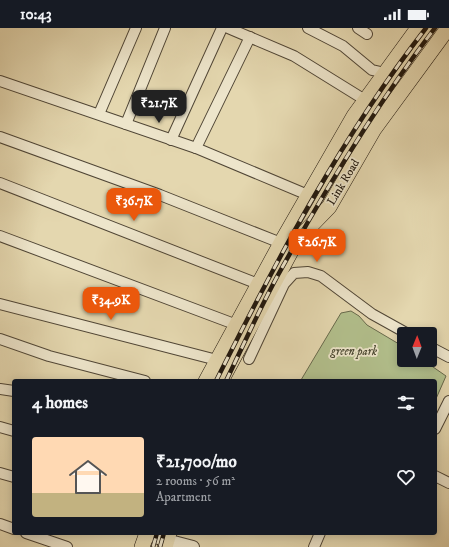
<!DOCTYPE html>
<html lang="en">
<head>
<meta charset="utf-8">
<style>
  body { margin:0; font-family:"IM FELL DW Pica",serif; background:#242831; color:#f1f3f6; height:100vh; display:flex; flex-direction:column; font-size:15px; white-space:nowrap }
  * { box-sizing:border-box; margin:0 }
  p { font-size:13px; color:#9ea1a6 }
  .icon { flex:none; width:22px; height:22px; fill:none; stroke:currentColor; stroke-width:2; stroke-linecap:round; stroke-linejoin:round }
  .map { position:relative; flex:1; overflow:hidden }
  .sheet { position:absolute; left:12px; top:351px; width:425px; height:156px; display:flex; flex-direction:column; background:#171b24; border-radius:4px; box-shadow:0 2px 10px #0003 }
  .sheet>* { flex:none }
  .needle { width:26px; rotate:1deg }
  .controls { position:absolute; left:397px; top:299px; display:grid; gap:8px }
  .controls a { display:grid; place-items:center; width:40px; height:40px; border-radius:4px; background:#171b24; box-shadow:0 2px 10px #0003; font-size:20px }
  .price { position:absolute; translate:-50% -34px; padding:0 9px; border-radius:8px; background:#ea580c; color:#fff; font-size:13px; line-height:26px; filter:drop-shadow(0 1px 2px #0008) }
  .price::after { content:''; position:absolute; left:50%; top:24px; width:12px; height:9px; margin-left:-6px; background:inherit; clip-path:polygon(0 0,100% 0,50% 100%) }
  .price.selected { background:#222; color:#fff }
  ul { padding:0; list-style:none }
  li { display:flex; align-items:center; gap:12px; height:100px; padding:0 20px }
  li+li { border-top:1px solid #363941 }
  li span { display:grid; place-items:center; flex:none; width:112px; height:80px; border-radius:4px; color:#555 }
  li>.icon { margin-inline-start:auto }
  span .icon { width:48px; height:48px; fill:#fffc; stroke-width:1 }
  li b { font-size:17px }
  h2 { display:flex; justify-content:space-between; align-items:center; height:48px; padding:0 20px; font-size:17px }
  .status { display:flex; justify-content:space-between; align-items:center; height:28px; padding:0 20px; background:#171b24; direction:ltr }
  .status svg { height:11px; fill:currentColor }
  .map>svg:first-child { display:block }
</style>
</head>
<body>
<div class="status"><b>10:43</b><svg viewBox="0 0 49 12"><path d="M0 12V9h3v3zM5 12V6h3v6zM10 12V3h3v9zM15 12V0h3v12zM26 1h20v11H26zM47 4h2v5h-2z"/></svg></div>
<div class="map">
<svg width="449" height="519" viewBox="0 0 449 519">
  <rect width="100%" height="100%" fill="#e4d7af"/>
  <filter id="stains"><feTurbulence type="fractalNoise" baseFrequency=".005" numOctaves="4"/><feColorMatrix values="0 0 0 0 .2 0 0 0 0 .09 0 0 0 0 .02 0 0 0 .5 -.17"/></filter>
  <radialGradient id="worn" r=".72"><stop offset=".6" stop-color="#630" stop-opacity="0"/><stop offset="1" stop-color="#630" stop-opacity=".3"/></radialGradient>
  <path fill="#b2bf8c" stroke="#686a4c" d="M 351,283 L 359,288 L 367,297 L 404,319 L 404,332 L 423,332 L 446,348 L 435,373 L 435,353 L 301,352 L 341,285 Z"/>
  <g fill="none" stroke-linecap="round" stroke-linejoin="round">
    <defs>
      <g id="minor">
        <path d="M 228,0 L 294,28 L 365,72"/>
        <path d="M 308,0 L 343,18 L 372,42 L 385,45"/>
        <path d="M 358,0 L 367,6"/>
        <path d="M 0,53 L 196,120 L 308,167"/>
        <path d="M 99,86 L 136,0"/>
        <path d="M 126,96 L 165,0"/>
        <path d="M 0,109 L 160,167 L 281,215"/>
        <path d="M 171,112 L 222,0"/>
        <path d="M 196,120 L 250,9"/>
        <path d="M 0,155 L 258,256"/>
        <path d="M 0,208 L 237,297"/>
        <path d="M 0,276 L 217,332"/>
        <path d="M 0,311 L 49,328 L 145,353"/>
        <path d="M 430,319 L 449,329"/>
        <path d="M 249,331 L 284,256 L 294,245 L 308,244 L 321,248 L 372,286 L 408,306"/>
        <path d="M 0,361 L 14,363"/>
        <path d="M 0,399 L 14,403"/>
        <path d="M 435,401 L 449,373"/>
        <path d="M 0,445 L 14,449"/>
        <path d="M 435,448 L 449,455"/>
        <path d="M 0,496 L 14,501"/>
        <path d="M 26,505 L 67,519"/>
        <path d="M 314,519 L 320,505"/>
      </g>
      <path id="tertiary" d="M 147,507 L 193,519"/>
      <g id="primary">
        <path d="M 206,353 L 281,215 L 354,88 L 418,0"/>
        <path d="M 221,353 L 297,212 L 329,179 L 374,101 L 448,0"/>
        <path d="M 142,519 L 147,505"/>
        <path d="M 165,519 L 169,505"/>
      </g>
    </defs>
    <use href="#minor" stroke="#504636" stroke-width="12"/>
    <use href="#tertiary" stroke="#504636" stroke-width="14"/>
    <use href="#primary" stroke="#1f160d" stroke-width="16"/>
    <use href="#minor" stroke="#ede5cb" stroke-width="10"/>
    <use href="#tertiary" stroke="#ede5cb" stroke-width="12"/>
    <use href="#primary" stroke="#e4d7af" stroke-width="15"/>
    <defs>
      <g id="rail">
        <path d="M 216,353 C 277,231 342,108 426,0"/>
        <path d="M 226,353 C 243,318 259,282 278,247 C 325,162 376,77 435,0"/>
        <path d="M 153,519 L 157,505"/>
        <path d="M 160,519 L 164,505"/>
      </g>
    </defs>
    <use href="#rail" stroke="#1f160d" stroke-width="4.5"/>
    <use href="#rail" stroke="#ede5cb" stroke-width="3" stroke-dasharray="9" stroke-linecap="butt"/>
  </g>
  <g text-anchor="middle" stroke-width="3.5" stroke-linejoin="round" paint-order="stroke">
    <g font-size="12" fill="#1f160d" stroke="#ede5cb">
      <text transform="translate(343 154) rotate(-59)" y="4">Link Road</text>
    </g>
    <g font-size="12" font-style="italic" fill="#4b4933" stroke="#ede5cb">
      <text x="354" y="327">green park</text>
    </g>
  </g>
  <rect width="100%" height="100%" filter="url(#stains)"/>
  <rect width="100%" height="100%" fill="url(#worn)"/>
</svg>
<div class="controls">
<a><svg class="needle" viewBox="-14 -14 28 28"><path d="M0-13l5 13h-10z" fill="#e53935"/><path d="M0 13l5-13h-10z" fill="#9ea1a6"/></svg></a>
</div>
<b class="price selected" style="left:159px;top:96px">₹21.7K</b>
<b class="price" style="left:134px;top:194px">₹36.7K</b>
<b class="price" style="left:317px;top:235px">₹26.7K</b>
<b class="price" style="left:111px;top:293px">₹34.9K</b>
<section class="sheet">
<h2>4 homes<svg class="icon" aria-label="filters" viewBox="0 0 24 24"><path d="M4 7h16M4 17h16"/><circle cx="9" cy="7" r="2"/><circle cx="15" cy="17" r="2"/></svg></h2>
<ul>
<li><span style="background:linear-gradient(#ffd9b3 70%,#c2b280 0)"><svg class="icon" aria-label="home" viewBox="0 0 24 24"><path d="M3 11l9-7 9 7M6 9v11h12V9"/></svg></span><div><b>₹21,700/mo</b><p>2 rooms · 56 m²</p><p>Apartment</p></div><svg class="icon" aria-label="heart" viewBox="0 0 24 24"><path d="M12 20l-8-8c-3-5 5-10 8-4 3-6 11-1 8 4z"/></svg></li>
</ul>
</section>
</div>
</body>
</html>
